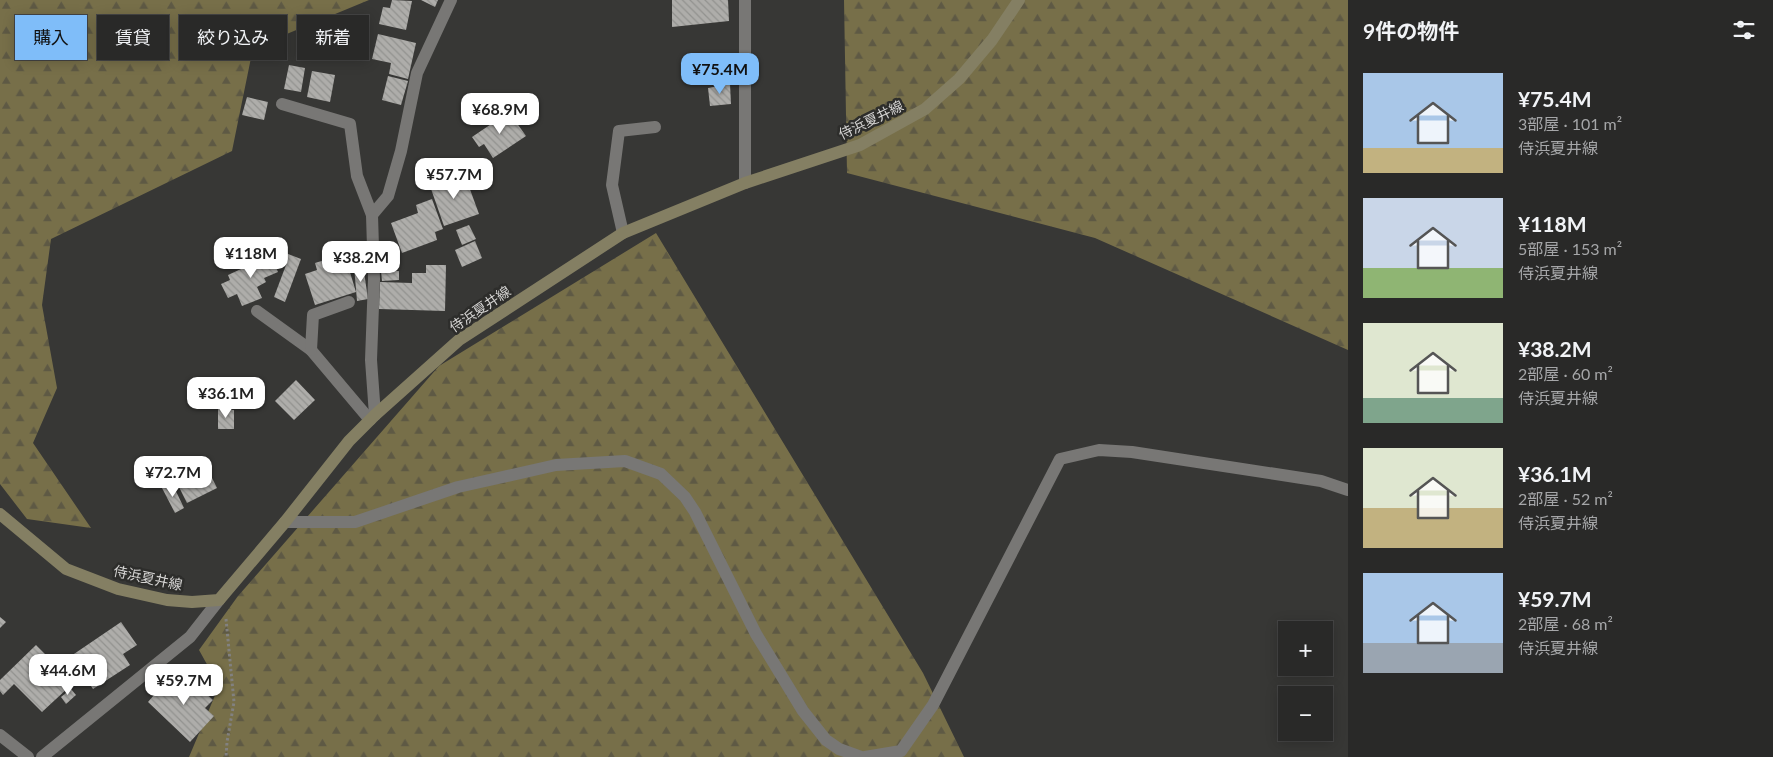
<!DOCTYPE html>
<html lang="ja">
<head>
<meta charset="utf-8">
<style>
  body { margin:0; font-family:Lato,"Noto Sans JP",sans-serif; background:#313130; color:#f1f3f6; height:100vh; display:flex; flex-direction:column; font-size:19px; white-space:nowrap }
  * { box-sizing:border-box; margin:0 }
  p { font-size:16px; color:#a5a6a8 }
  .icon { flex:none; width:28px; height:28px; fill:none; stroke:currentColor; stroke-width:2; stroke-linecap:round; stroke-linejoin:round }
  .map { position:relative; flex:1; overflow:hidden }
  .details { display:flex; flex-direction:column; background:#292928; width:425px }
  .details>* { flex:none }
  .guide { position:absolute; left:15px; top:15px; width:475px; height:45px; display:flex; gap:10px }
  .buttons { position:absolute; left:1278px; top:621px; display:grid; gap:10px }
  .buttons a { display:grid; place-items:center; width:55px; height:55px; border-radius:0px; background:#292928; box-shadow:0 2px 12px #0003,0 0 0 1px #454545; font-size:25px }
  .price { position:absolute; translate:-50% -42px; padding:0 11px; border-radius:10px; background:#fff; color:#222; font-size:16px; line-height:32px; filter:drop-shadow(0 1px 2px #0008) }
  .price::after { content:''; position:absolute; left:50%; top:30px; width:15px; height:11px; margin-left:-8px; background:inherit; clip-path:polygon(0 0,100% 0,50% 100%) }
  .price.active { background:#7fbdf9; color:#111 }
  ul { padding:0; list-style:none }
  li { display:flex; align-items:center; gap:15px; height:125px; padding:0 15px }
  li span { display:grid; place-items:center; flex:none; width:140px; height:100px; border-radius:0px; color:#555 }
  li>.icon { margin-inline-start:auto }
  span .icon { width:60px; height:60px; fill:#fffc; stroke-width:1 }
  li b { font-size:21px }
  h2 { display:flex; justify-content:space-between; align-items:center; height:60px; padding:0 15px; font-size:21px }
  .tag { padding:0 18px; border-radius:0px; background:#292928; box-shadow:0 2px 12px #0003,0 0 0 1px #454545; font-size:18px; line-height:45px }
  .tag.active { background:#7fbdf9; color:#111 }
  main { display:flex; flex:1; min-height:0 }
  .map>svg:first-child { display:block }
</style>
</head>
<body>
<main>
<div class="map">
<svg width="1348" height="757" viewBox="0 0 1348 757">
  <defs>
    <pattern id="forest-firs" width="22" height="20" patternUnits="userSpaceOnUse" patternTransform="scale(1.25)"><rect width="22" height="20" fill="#776f49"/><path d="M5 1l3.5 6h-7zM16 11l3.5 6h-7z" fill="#5e5944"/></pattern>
    <pattern id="building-back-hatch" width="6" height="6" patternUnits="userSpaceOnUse" patternTransform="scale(1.25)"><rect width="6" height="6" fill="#aeadaa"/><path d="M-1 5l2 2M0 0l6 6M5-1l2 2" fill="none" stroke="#92928f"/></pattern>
  </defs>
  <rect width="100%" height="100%" fill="#373735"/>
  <g fill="url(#forest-firs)">
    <path d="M 0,0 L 369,0 L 253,48 L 232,151 L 51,239 L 42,305 L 57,388 L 33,443 L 91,528 L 27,519 L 0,484 Z"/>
    <path d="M 844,0 L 1348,0 L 1348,350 L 1095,238 L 847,173 Z"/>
    <path d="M 656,233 L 923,673 L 964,757 L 189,757 L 219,686 L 199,650 L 238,596 L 439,366 Z"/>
  </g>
  <g fill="url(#building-back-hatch)">
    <path d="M 392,0 L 412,1 L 406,30 L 379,24 L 383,7 L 390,8 Z"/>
    <path d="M 421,0 L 438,0 L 435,7 Z"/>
    <path d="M 672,0 L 728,0 L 729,21 L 672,27 Z"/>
    <path d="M 378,34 L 416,43 L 408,79 L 389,74 L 391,63 L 372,59 Z"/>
    <path d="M 289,65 L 305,68 L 301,92 L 284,89 Z"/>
    <path d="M 312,71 L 335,75 L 330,102 L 307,97 Z"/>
    <path d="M 388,76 L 408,81 L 401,105 L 382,100 Z"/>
    <path d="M 730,84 L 731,104 L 710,106 L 708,88 Z"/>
    <path d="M 247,97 L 268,102 L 264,120 L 242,115 Z"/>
    <path d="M 509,112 L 526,136 L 493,158 L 484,144 L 479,147 L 472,137 Z"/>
    <path d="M 464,173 L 479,214 L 444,226 L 430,186 Z"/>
    <path d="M 432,199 L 443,229 L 435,232 L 437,240 L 402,253 L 391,223 L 418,213 L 416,205 Z"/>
    <path d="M 469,225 L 476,239 L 462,245 L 456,230 Z"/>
    <path d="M 475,241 L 482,258 L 462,267 L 455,250 Z"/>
    <path d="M 269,249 L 278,272 L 264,278 L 266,282 L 257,287 L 262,298 L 242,306 L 237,294 L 228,298 L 221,284 L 230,280 L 228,275 L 254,263 L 253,256 Z"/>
    <path d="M 283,252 L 301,259 L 285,302 L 274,297 L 286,265 L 279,262 Z"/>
    <path d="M 331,258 L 337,273 L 349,269 L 356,292 L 315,305 L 305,274 L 317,270 L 315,263 Z"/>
    <path d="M 363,265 L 368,299 L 357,301 L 354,266 Z"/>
    <path d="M 426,265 L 446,265 L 445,311 L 379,309 L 380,282 L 412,283 L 412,273 L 426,273 Z"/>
    <path d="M 381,271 L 399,271 L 399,280 L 382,281 Z"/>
    <path d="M 296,380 L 315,400 L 294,420 L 275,401 Z"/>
    <path d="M 218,409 L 234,410 L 234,429 L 218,429 Z"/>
    <path d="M 206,466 L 217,488 L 187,503 L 176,481 Z"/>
    <path d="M 172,483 L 184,508 L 175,513 L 162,488 Z"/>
    <path d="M 0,617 L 6,622 L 0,628 Z"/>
    <path d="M 121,622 L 137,645 L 123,654 L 130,665 L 93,689 L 71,656 Z"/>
    <path d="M 36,645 L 47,656 L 43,660 L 69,687 L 42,712 L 14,684 L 3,695 L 0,691 L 0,680 Z"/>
    <path d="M 183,672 L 213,700 L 205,708 L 214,716 L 190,742 L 148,702 L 160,688 L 165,692 Z"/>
    <path d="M 71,689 L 76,695 L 66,704 L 61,697 Z"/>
  </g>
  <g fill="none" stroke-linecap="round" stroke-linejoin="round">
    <path stroke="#828180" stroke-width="3" stroke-dasharray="2.5 2.5" stroke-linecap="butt" d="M 226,619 L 234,702 L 227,742 L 226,757"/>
    <g stroke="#787775" stroke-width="12">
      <path d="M 745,0 L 745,183"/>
      <path d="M 282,104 L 350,124 L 357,176 L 372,215"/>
      <path d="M 623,233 L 612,185 L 619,131 L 655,127"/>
      <path d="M 257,311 L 311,350 L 370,420"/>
      <path d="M 311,350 L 313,315 L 349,302"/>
      <path d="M 375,415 L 371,360 L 374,279 L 372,215 L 388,196 L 401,151 L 417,73 L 451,0"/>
      <path d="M 285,522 L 355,522 L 458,487 L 556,465 L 625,461 L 661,474 L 685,497 L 695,512 L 756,634 L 803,711 L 826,740 L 839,749 L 861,757"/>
      <path d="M 0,735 L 28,757"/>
      <path d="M 42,757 L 190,637 L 219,600"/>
      <path d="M 865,757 L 901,751 L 933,705 L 1060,459 L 1099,450 L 1132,452 L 1321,481 L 1348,490"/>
    </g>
    <path stroke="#847f63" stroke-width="12" d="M 0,514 L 66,569 L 118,589 L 167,600 L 192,602 L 219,600 L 285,522 L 349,441 L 375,415 L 459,340 L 623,233 L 745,183 L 860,145 L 925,109 L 959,79 L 992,40 L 1019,0"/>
  </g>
  <g text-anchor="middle" stroke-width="5" stroke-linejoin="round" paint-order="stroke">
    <g font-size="14" fill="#d4d3d2" stroke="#2d2d2b">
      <text transform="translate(871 120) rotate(-26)" y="5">侍浜夏井線</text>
      <text transform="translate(480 309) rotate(-34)" y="5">侍浜夏井線</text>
      <text transform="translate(148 578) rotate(12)" y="5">侍浜夏井線</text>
    </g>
  </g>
</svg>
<div class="buttons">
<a>+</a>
<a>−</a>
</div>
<b class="price active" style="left:720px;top:95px">¥75.4M</b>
<b class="price" style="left:500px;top:135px">¥68.9M</b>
<b class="price" style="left:454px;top:200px">¥57.7M</b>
<b class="price" style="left:251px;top:279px">¥118M</b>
<b class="price" style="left:361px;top:283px">¥38.2M</b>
<b class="price" style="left:226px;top:419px">¥36.1M</b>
<b class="price" style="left:173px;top:498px">¥72.7M</b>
<b class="price" style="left:68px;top:696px">¥44.6M</b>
<b class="price" style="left:184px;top:706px">¥59.7M</b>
<div class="guide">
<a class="tag active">購入</a>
<a class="tag">賃貸</a>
<a class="tag">絞り込み</a>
<a class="tag">新着</a>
</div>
</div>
<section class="details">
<h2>9件の物件<svg class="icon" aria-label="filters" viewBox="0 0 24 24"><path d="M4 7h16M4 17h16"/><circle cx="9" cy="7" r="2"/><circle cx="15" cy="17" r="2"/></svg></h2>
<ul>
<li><span style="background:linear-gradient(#a9c7e8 75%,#c2b280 0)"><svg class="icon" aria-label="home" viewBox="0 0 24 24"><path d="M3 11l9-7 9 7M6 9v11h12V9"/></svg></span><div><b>¥75.4M</b><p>3部屋 · 101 m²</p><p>侍浜夏井線</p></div></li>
<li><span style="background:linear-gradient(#c9d6e8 70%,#8fb573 0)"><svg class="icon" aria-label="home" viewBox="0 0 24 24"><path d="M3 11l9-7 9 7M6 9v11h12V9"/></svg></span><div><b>¥118M</b><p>5部屋 · 153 m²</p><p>侍浜夏井線</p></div></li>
<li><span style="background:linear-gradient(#dfe7d0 75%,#7fa58c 0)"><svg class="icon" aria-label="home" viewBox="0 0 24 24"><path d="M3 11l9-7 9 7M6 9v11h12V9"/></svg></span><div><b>¥38.2M</b><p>2部屋 · 60 m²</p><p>侍浜夏井線</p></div></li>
<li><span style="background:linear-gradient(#dfe7d0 60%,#c2b280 0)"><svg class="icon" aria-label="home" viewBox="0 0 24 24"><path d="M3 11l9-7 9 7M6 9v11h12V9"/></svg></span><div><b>¥36.1M</b><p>2部屋 · 52 m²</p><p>侍浜夏井線</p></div></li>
<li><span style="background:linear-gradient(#a9c7e8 70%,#9aa5b1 0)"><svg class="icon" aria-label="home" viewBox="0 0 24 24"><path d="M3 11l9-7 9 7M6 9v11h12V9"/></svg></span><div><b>¥59.7M</b><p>2部屋 · 68 m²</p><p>侍浜夏井線</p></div></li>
</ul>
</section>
</main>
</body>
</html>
